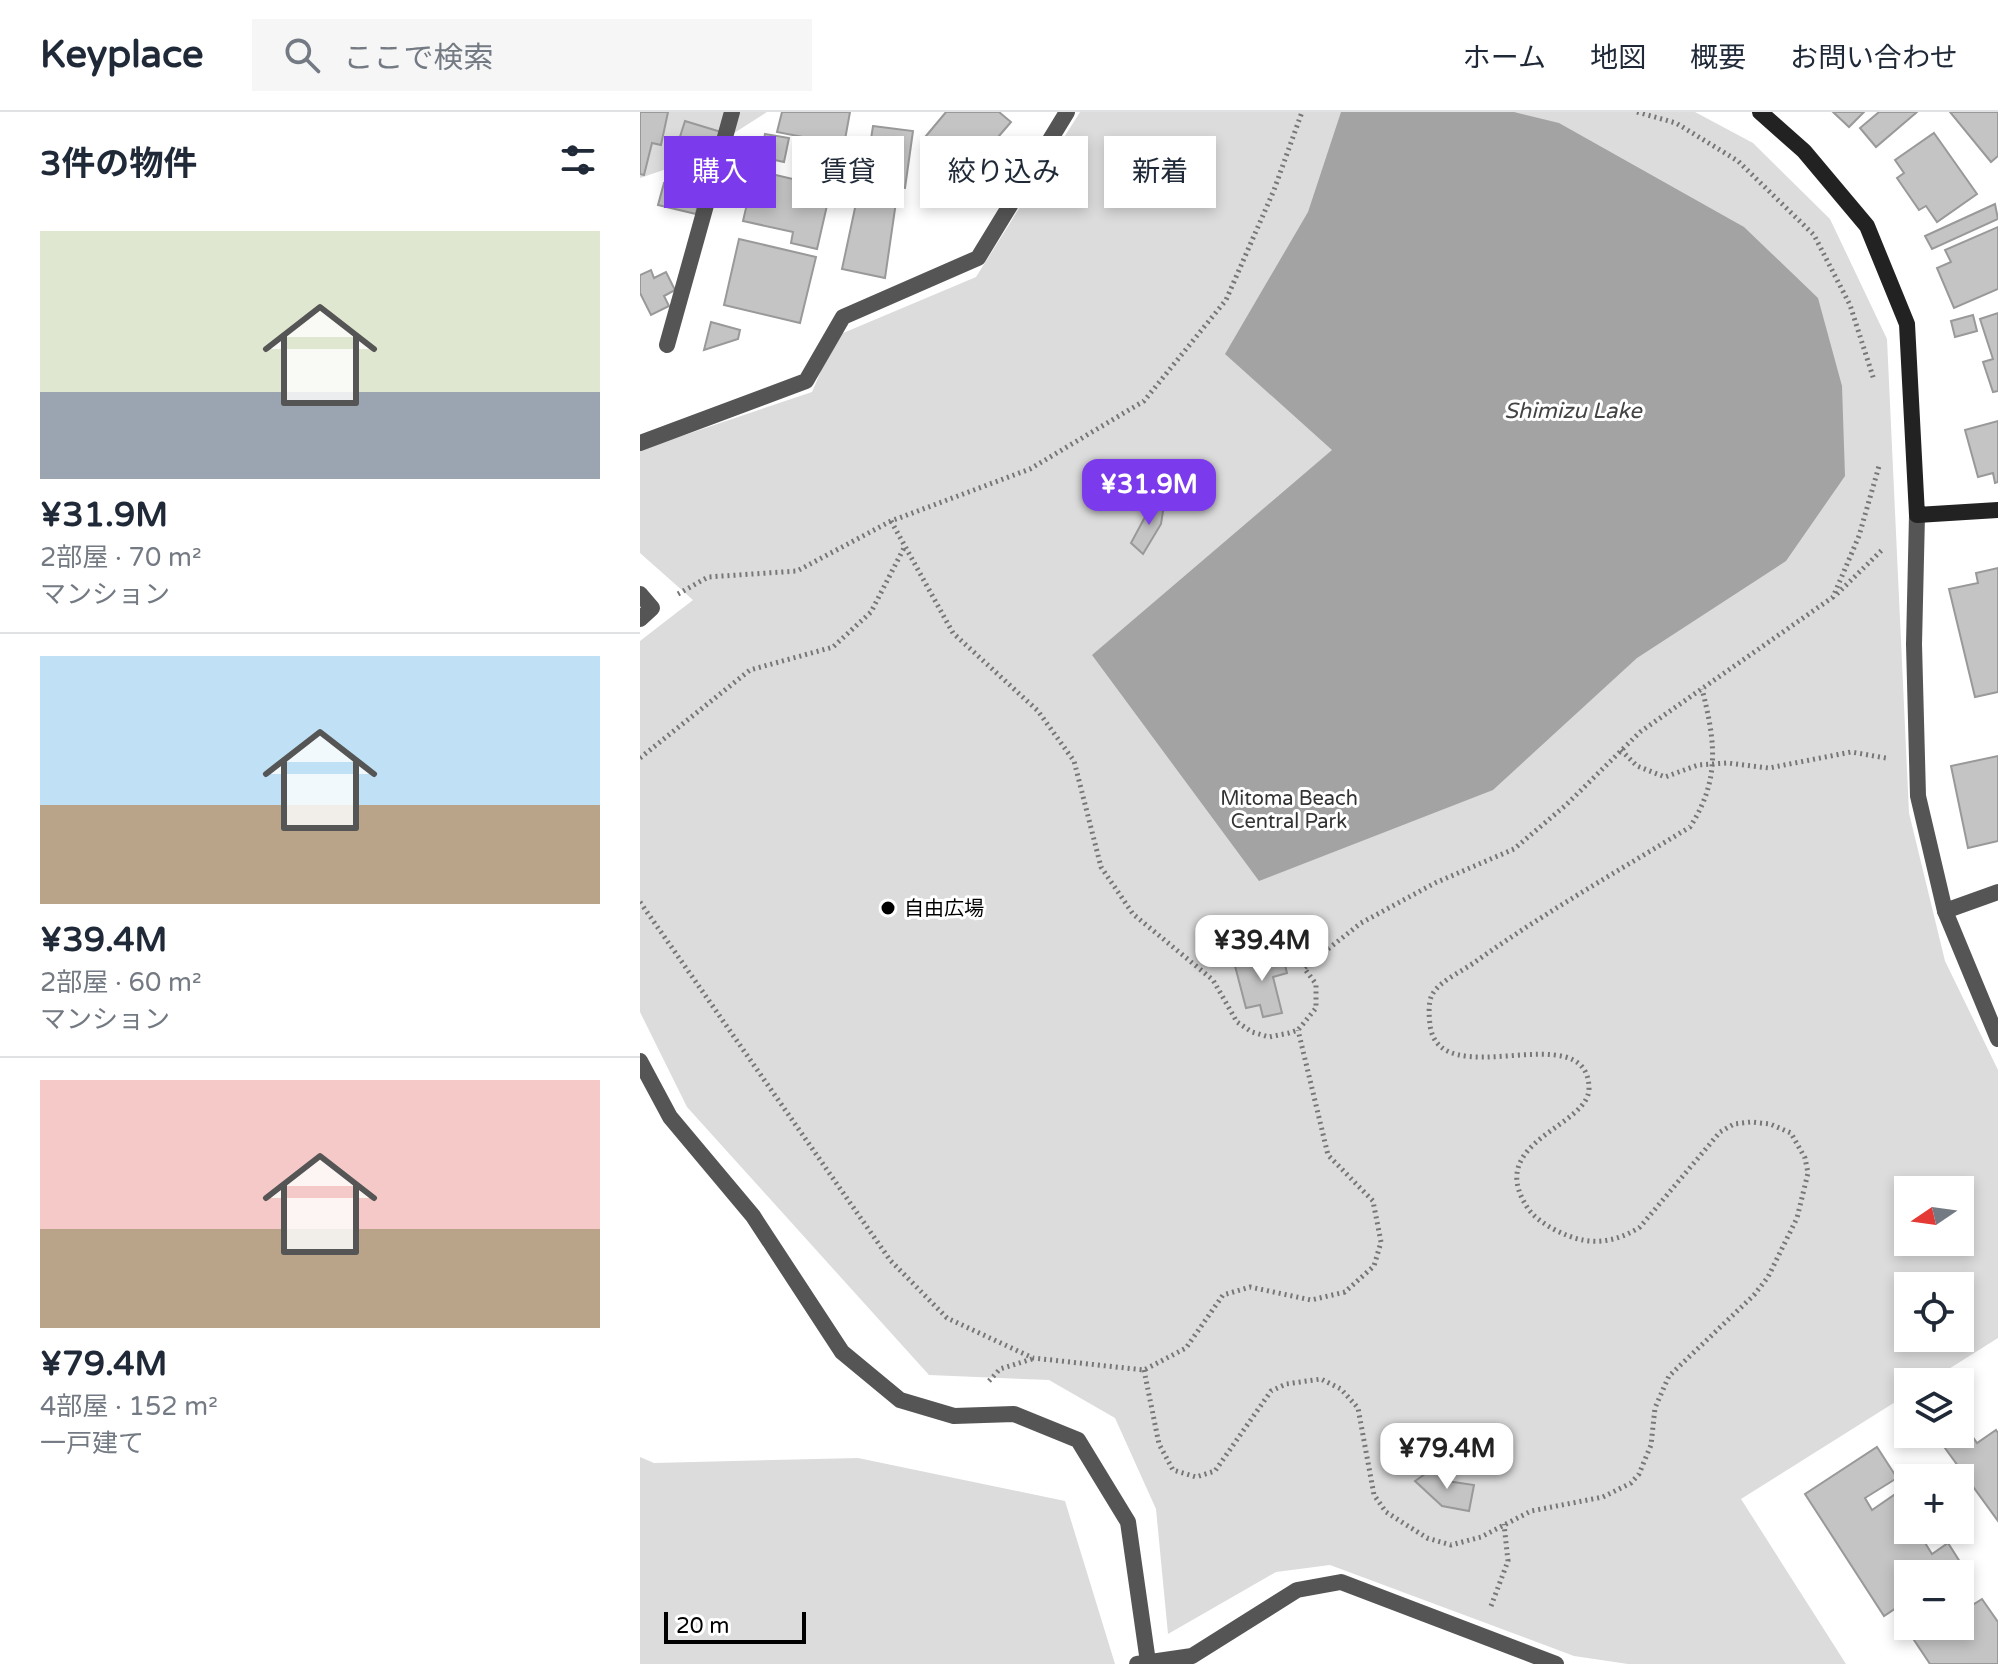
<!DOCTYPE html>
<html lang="ja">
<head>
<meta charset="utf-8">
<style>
  body { margin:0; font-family:"Varela Round","Noto Sans JP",sans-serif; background:#f6f6f7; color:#1f2937; height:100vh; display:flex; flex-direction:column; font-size:30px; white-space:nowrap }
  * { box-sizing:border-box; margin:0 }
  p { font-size:26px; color:#747a83 }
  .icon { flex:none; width:44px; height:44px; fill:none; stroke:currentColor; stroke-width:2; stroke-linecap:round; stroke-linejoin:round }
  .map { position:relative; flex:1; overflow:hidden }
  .drawer { display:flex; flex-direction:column; background:#fff; width:640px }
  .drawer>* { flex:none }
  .top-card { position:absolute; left:24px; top:24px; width:760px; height:72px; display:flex; gap:16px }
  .needle { width:52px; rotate:257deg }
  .controls { position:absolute; left:1254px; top:1064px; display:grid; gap:16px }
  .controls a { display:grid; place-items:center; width:80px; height:80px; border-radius:0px; background:#fff; box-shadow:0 4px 12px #0003; font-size:40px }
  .scale { position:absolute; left:24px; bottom:20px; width:142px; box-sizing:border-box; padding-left:8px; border:4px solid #000; border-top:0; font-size:22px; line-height:28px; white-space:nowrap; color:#000; -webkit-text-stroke:6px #fff; paint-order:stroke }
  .price { position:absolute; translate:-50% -68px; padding:0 18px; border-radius:16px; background:#fff; color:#222; font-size:26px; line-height:52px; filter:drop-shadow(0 2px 4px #0008) }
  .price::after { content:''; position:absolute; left:50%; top:48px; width:24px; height:18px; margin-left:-12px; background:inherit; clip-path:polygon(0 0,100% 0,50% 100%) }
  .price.current { background:#7c3aed; color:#fff }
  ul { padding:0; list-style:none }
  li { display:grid; align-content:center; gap:16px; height:424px; padding:0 40px }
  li+li { border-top:2px solid #e0e1e3 }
  li span { display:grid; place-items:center; height:248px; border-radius:0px; color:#555 }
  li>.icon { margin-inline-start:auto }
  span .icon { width:144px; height:144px; fill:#fffc; stroke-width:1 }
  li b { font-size:34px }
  h2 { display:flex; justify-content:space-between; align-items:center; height:96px; padding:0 40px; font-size:34px }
  .chip { padding:0 28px; border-radius:0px; background:#fff; box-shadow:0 4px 12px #0003; font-size:28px; line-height:72px }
  .chip.current { background:#7c3aed; color:#fff }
  header { display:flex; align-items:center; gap:48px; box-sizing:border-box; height:112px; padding:0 40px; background:#fff; border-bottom:2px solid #e0e1e3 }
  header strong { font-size:38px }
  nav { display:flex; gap:44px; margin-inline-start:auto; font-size:28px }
  .search { width:560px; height:72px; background:#f6f6f7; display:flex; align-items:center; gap:20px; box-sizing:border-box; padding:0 28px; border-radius:0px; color:#747a83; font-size:30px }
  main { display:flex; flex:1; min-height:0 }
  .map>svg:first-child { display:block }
</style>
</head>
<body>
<header>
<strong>Keyplace</strong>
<div class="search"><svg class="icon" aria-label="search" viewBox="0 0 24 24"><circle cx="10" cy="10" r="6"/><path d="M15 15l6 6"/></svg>ここで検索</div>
<nav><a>ホーム</a><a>地図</a><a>概要</a><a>お問い合わせ</a></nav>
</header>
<main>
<section class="drawer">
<h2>3件の物件<svg class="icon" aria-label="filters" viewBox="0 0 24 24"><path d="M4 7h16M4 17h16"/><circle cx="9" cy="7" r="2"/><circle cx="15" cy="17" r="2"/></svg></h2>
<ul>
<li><span style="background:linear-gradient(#dfe7d0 65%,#9aa5b1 0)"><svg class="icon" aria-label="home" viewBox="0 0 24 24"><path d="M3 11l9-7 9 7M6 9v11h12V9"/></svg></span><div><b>¥31.9M</b><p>2部屋 · 70 m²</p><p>マンション</p></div></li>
<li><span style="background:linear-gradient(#bfe0f5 60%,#b9a48a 0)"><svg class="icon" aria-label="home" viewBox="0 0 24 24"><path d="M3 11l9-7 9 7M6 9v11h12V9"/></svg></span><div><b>¥39.4M</b><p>2部屋 · 60 m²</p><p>マンション</p></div></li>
<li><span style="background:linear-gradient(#f6c9c9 60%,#b9a48a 0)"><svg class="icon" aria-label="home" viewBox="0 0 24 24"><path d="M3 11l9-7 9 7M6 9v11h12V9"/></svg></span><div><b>¥79.4M</b><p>4部屋 · 152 m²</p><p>一戸建て</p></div></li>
</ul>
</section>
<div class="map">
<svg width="1358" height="1552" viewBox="0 0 1358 1552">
  <rect width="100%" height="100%" fill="#fff"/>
  <g fill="#dcdcdc" fill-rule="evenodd">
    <path d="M 0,0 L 127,0 L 50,49 L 0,66 Z"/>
    <path d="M 440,0 L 1055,0 L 1113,31 L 1190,107 L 1247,227 L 1269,701 L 1305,849 L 1358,958 L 1358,1226 L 1288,1270 L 1268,1270 L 1268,1282 L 1101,1387 L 1206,1552 L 988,1552 L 934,1544 L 690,1453 L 636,1460 L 528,1522 L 516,1397 L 475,1306 L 409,1268 L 289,1263 L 47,995 L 0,900 L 0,529 L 53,488 L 0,441 L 0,338 L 172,280 L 196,224 L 336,165 ZM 1268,1078 L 1320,1078 L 1320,1130 L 1268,1130 ZM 1268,1174 L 1320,1174 L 1320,1226 L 1268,1226 Z"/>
    <path d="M 0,1345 L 14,1351 L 218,1346 L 425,1389 L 475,1552 L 0,1552 Z"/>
  </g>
  <path fill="#a3a3a3" d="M 701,0 L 874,0 L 919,11 L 1104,115 L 1178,186 L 1202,274 L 1205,364 L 1146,449 L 997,546 L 853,678 L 619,769 L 452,543 L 692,338 L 585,242 L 668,100 Z"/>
  <g fill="#c4c4c4" stroke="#999" stroke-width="2">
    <path d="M 0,0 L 28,0 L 21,33 L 12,31 L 4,63 L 0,62 Z"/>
    <path d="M 142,0 L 210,0 L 204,33 L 137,20 Z"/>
    <path d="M 306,0 L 359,0 L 371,10 L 328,60 L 286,24 Z"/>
    <path d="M 1193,0 L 1224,0 L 1209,15 Z"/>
    <path d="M 1239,0 L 1277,0 L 1236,35 L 1220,16 Z"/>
    <path d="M 1310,0 L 1358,0 L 1358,44 L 1351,50 Z"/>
    <path d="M 45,9 L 81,20 L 74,43 L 38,31 Z"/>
    <path d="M 233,14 L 273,19 L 265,76 L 224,72 Z"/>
    <path d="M 1294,21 L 1337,82 L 1297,110 L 1286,94 L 1279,98 L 1257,66 L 1264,61 L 1255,48 Z"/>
    <path d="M 125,22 L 149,26 L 144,50 L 121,45 Z"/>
    <path d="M 115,58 L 191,76 L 177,137 L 151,131 L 153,120 L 103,109 Z"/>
    <path d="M 24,71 L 60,80 L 56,102 L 18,93 Z"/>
    <path d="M 218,82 L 256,90 L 245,166 L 202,157 Z"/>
    <path d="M 1355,92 L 1358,107 L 1292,137 L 1285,124 Z"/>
    <path d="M 1358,115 L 1358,177 L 1314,196 L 1297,156 L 1311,150 L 1305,138 Z"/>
    <path d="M 99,127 L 176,145 L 160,211 L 84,193 Z"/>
    <path d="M 11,158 L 14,166 L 26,160 L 35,178 L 24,184 L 29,194 L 11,203 L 0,181 L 0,163 Z"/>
    <path d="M 1358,201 L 1358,279 L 1353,280 L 1343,250 L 1353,247 L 1340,207 Z"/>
    <path d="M 1333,203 L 1337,219 L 1315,225 L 1311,209 Z"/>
    <path d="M 71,210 L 100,218 L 98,227 L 64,238 Z"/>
    <path d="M 1358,309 L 1358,370 L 1355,371 L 1353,361 L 1338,365 L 1325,318 Z"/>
    <path d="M 508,391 L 524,393 L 521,412 L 503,442 L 491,431 L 505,405 Z"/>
    <path d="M 1358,456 L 1358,580 L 1335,585 L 1309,477 L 1338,471 L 1336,461 Z"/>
    <path d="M 1358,644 L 1358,729 L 1328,736 L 1311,654 Z"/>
    <path d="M 642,841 L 647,861 L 633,865 L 642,901 L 623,905 L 620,893 L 606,896 L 595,854 Z"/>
    <path d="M 1321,1308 L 1337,1331 L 1356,1318 L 1358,1321 L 1358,1409 L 1297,1325 L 1320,1322 Z"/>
    <path d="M 1237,1335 L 1257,1366 L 1225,1386 L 1232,1398 L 1254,1383 L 1268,1405 L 1268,1418 L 1277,1418 L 1292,1442 L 1308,1431 L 1327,1461 L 1320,1465 L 1320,1462 L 1268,1462 L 1268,1488 L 1244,1504 L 1165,1382 Z"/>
    <path d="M 795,1355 L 807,1369 L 834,1373 L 829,1399 L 802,1394 L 775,1369 Z"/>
    <path d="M 1324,1476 L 1334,1492 L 1342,1487 L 1358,1510 L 1358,1552 L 1290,1552 L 1272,1525 L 1288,1514 L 1320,1514 L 1320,1479 Z"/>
  </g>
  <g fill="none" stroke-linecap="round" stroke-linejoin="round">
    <g stroke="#777" stroke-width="5" stroke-dasharray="2 4" stroke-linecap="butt">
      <path d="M 997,0 L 1036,11 L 1098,49 L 1174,123 L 1210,193 L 1234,268"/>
      <path d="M 251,409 L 313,521 L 398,599 L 434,649 L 461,755 L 493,802 L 573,868 L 597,910 L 612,920 L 629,925 L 649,921 L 658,918 L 676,896 L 676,872 L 664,856 L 721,811 L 795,771 L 874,737 L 926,693 L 1000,620 L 1193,485 L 1219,424 L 1239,354"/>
      <path d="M 38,482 L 68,465 L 157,459 L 251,409 L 390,357 L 504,289 L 586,188 L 634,78 L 662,0"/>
      <path d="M 1197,482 L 1244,436"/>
      <path d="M 981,638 L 997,654 L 1025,665 L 1058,653 L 1087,651 L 1129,656 L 1211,640 L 1246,646"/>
      <path d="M 0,646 L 110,558 L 193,535 L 231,500 L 265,434"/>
      <path d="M 0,790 L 250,1148 L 307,1206 L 393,1246 L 504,1258 L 546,1236 L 583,1183 L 610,1175 L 671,1188 L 705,1180 L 734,1154 L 741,1130 L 733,1089 L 688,1043 L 658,918"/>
      <path d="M 504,1258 L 519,1332 L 533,1358 L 556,1365 L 575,1359 L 631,1279 L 646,1272 L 681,1267 L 701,1277 L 718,1296 L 734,1383 L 746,1400 L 787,1426 L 811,1433 L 841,1425 L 891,1399 L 963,1385 L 991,1371 L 999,1362 L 1011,1333 L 1015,1296 L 1029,1264 L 1114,1183 L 1128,1165 L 1157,1106 L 1168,1061 L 1165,1046 L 1151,1021 L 1130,1012 L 1111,1010 L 1094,1012 L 1080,1020 L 1000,1115 C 983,1126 963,1132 943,1128 C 925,1125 896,1110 887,1095 C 844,1028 951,1015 949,975 C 946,902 799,985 790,913 C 789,905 788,890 792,883 C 799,869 823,859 835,850 C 904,801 978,759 1050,715 C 1081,667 1075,628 1062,577"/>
      <path d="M 349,1269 L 360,1257 L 392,1247"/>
      <path d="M 851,1494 L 868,1449 L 864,1412"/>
    </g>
    <g stroke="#555" stroke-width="16">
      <path d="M 27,233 L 92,0"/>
      <path d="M 0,331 L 166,269 L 203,205 L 338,146 L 427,0"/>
      <path d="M 1277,403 L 1274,532 L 1278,684 L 1305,799 L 1358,927"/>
      <path d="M 0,482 L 12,496 L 0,507"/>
      <path d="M 1305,799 L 1358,780"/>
      <path d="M 0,949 L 30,1005 L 113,1104 L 202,1240 L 260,1288 L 314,1304 L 374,1302 L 438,1328 L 488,1410 L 508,1550"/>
      <path d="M 497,1552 L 552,1544 L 657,1478 L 701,1470 L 916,1552"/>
    </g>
    <path stroke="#222" stroke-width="16" d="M 1120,0 L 1164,39 L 1227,114 L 1267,212 L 1277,403 L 1358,398"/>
  </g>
  <circle fill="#000" stroke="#fff" stroke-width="3" cx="248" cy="796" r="8"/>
  <g text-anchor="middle" stroke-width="6" stroke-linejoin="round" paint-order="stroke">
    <g font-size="20" fill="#333" stroke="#fff">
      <text x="649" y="693">Mitoma Beach<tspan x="649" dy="23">Central Park</tspan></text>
    </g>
    <g font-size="20" fill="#000" stroke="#fff" text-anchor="start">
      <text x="264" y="803">自由広場</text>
    </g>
    <g font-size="22" font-style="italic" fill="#444" stroke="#fff">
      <text x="933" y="306">Shimizu Lake</text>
    </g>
  </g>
</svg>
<div class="controls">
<a><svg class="needle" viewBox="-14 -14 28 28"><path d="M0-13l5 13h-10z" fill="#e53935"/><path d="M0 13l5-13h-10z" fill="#747a83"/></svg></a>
<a><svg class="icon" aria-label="locate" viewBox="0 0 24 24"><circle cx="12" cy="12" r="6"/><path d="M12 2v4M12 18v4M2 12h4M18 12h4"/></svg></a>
<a><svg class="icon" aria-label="layers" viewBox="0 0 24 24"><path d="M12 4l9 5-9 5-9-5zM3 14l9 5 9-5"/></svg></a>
<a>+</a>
<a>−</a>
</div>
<div class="scale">20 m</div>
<b class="price current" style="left:509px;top:415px">¥31.9M</b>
<b class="price" style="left:622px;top:871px">¥39.4M</b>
<b class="price" style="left:807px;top:1379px">¥79.4M</b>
<div class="top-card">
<a class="chip current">購入</a>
<a class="chip">賃貸</a>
<a class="chip">絞り込み</a>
<a class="chip">新着</a>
</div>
</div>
</main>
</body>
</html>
